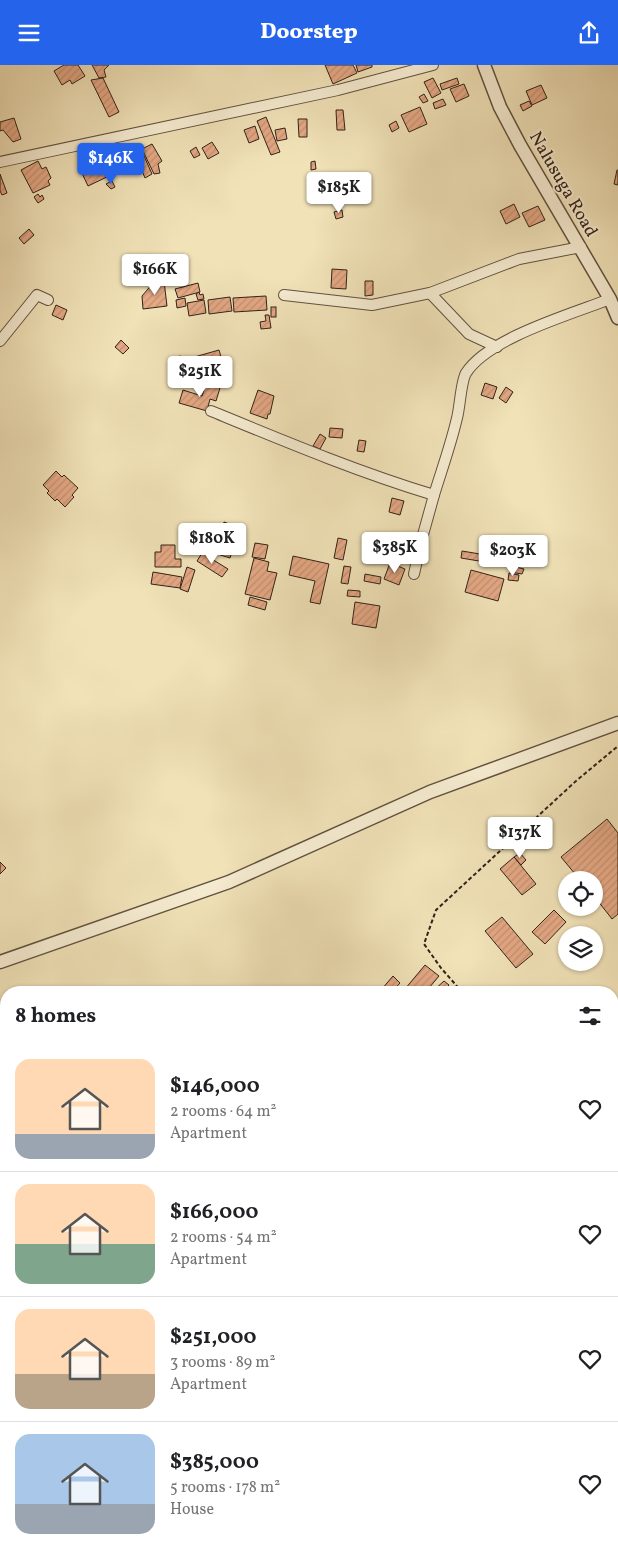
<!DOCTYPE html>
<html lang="en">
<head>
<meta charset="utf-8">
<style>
  body { margin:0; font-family:Vollkorn,serif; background:#f6f6f6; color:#202124; height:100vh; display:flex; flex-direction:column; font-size:19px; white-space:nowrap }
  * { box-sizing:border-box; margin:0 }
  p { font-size:16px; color:#757577 }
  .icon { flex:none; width:28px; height:28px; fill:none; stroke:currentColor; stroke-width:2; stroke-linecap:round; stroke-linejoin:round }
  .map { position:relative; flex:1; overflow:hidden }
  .side { position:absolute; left:0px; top:921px; width:619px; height:571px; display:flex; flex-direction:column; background:#fff; border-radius:20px 20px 0 0; box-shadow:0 1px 4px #0004 }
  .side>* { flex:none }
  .controls { position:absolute; left:558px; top:806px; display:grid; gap:10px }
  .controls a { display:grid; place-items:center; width:45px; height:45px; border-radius:50%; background:#fff; box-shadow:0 1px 4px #0004; font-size:25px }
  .price { position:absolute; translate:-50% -42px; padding:0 11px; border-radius:5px; background:#fff; color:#222; font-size:16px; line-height:32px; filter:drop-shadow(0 1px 2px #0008) }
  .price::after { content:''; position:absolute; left:50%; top:30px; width:15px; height:11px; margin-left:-8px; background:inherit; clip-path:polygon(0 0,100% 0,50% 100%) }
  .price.active { background:#2563eb; color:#fff }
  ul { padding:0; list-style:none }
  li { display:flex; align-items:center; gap:15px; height:125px; padding:0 15px }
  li+li { border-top:1px solid #e0e0e0 }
  li span { display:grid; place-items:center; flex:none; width:140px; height:100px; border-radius:15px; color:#555 }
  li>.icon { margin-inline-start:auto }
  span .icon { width:60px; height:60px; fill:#fffc; stroke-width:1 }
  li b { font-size:21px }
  h2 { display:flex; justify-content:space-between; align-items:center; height:60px; padding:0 15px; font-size:21px }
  header { display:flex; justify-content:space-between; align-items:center; height:65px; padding:0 15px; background:#2563eb; color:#fff; font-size:22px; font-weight:800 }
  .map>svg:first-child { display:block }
</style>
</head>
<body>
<header><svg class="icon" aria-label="menu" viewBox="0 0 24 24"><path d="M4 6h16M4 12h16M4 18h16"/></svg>Doorstep<svg class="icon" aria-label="share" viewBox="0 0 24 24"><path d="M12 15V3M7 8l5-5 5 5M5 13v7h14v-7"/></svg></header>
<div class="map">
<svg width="618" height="1492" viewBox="0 0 618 1492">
  <defs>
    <pattern id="building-hatch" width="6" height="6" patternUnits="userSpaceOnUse" patternTransform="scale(1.25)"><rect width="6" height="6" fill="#e4a884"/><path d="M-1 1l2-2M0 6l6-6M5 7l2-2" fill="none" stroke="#c49071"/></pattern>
  </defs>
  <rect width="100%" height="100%" fill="#f1e2b8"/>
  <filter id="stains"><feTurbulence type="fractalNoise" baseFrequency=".004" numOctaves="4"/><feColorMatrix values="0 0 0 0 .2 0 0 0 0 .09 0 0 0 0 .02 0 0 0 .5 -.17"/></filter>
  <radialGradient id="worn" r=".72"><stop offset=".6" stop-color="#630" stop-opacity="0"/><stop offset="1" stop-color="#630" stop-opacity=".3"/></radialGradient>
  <g fill="url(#building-hatch)" stroke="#312218">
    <path d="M 64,0 L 78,0 L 85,11 L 72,19 L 70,15 L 62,20 L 54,6 Z"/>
    <path d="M 92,0 L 109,0 L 104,5 L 106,12 L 99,13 Z"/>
    <path d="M 325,0 L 353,0 L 357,8 L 333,19 Z"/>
    <path d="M 356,0 L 372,0 L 372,2 L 358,7 Z"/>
    <path d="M 103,13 L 119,47 L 109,52 L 91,15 Z"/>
    <path d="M 433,13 L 441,28 L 432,33 L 424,17 Z"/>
    <path d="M 457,13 L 459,19 L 442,25 L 440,19 Z"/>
    <path d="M 464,19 L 469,31 L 456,37 L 450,24 Z"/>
    <path d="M 541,20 L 547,33 L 532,40 L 526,26 Z"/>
    <path d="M 424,29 L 428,36 L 423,38 L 419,32 Z"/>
    <path d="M 443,34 L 446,40 L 435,44 L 433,38 Z"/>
    <path d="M 529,36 L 532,41 L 523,46 L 520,40 Z"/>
    <path d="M 420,42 L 427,59 L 409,67 L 401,50 Z"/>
    <path d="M 336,45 L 343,45 L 345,65 L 337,65 Z"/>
    <path d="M 266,52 L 280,87 L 271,90 L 257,56 Z"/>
    <path d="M 14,53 L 21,74 L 13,77 L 3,65 L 0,66 L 0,57 Z"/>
    <path d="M 298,54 L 307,54 L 307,72 L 299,72 Z"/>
    <path d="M 396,56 L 399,63 L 392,67 L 389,60 Z"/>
    <path d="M 255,61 L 259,74 L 249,78 L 244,65 Z"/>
    <path d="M 285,63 L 287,74 L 277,76 L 275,65 Z"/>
    <path d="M 212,77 L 219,88 L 208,94 L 202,83 Z"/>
    <path d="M 152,79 L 162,96 L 158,99 L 160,108 L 154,109 L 142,84 Z"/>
    <path d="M 196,82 L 200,90 L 194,93 L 190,86 Z"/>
    <path d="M 141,84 L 152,109 L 145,113 L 134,87 Z"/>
    <path d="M 102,94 L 109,111 L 88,121 L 80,104 Z"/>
    <path d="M 38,96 L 42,104 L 46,102 L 51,113 L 48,116 L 50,120 L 33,128 L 21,105 Z"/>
    <path d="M 315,96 L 316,104 L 311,105 L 311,97 Z"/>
    <path d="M 617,105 L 618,105 L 618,120 L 614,119 Z"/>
    <path d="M 0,109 L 7,128 L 2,130 L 0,126 Z"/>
    <path d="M 112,116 L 115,122 L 111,124 L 106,119 Z"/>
    <path d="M 38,129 L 40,132 L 42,130 L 44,134 L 38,138 L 34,132 Z"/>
    <path d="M 514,139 L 520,152 L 506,159 L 500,146 Z"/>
    <path d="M 538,141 L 545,155 L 529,162 L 522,148 Z"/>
    <path d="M 342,145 L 343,152 L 336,154 L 334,147 Z"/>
    <path d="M 29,164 L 34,170 L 24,179 L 19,173 Z"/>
    <path d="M 176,201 L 180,208 L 171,212 L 168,205 Z"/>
    <path d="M 332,204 L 347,205 L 346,224 L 331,223 Z"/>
    <path d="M 164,216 L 167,241 L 143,244 L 142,231 L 154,217 Z"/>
    <path d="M 365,216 L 373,216 L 373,230 L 365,231 Z"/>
    <path d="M 198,218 L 200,227 L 178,233 L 175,224 Z"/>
    <path d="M 199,227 L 200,230 L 203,229 L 204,234 L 198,235 L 196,229 Z"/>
    <path d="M 266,231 L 267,245 L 234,247 L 233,233 Z"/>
    <path d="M 230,232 L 232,246 L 209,249 L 208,235 Z"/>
    <path d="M 185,233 L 186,241 L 177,243 L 176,235 Z"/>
    <path d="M 204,235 L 206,248 L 189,251 L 187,238 Z"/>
    <path d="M 56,240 L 67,245 L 63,255 L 52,250 Z"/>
    <rect x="271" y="242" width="5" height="10"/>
    <path d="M 265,250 L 269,250 L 271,263 L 261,264 L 260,257 L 266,256 Z"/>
    <path d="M 121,275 L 129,283 L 123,289 L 115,282 Z"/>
    <path d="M 219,285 L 224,302 L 189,312 L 184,295 Z"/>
    <path d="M 181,291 L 185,316 L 175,318 L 170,293 Z"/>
    <path d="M 485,318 L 497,322 L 493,334 L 481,330 Z"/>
    <path d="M 206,319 L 220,323 L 216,336 L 210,334 L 207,346 L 179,338 L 183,325 L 202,331 Z"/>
    <path d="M 506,322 L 513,327 L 506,338 L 499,333 Z"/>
    <path d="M 258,325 L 274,331 L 270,349 L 268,349 L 267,354 L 250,348 Z"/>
    <path d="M 330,363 L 343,364 L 342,373 L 329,372 Z"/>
    <path d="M 320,369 L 326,373 L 320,384 L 313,381 Z"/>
    <path d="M 359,375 L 366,376 L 364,387 L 357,386 Z"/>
    <path d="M 56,406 L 62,412 L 64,410 L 78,423 L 72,430 L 74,432 L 65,442 L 57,434 L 55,436 L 47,428 L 49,426 L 43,420 Z"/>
    <path d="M 392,433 L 404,436 L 400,450 L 389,447 Z"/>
    <path d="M 224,457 L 240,463 L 230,493 L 195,482 L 202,460 L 221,466 Z"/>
    <path d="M 338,473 L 347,475 L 343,495 L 334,493 Z"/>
    <path d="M 255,478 L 268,480 L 265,494 L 252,492 Z"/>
    <path d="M 370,478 L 395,484 L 394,491 L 368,485 Z"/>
    <path d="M 161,480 L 175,480 L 175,494 L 181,494 L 181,502 L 155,502 L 155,487 L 161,487 Z"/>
    <path d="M 462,486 L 480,489 L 479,496 L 461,493 Z"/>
    <path d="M 202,488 L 228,504 L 222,512 L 197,496 Z"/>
    <path d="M 293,491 L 329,499 L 320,539 L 310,537 L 315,516 L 289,510 Z"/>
    <path d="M 254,493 L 269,497 L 267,506 L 277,508 L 270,535 L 245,529 Z"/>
    <path d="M 390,498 L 405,504 L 399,520 L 384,514 Z"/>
    <path d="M 344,501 L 351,502 L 348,519 L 341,518 Z"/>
    <path d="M 512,501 L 524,504 L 522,509 L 510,507 Z"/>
    <path d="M 187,502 L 195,505 L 188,527 L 180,524 Z"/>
    <path d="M 471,505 L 504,514 L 498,536 L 465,527 Z"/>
    <path d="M 153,507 L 182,512 L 180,523 L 151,519 Z"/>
    <path d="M 509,508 L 519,510 L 518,516 L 508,515 Z"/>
    <path d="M 365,509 L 381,512 L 380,519 L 364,516 Z"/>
    <path d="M 348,525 L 360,526 L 360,532 L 347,531 Z"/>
    <path d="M 250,532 L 267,537 L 265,545 L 248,540 Z"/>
    <path d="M 355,537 L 380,541 L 376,563 L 352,559 Z"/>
    <path d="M 607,754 L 618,768 L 618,849 L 612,854 L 594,831 L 594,815 L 580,815 L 561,792 Z"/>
    <path d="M 520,788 L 526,795 L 521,800 L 514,792 Z"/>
    <path d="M 514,792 L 536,819 L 522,830 L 500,804 Z"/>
    <path d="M 0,797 L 6,803 L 0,809 Z"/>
    <path d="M 554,845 L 566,857 L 545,879 L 532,867 Z"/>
    <path d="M 502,852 L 533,889 L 516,903 L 485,866 Z"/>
    <path d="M 425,900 L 439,911 L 429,923 L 433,927 L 409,928 L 405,924 Z"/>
    <path d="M 393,911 L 400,918 L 391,928 L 384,928 L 381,925 Z"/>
    <path d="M 444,916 L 449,920 L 441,928 L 436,928 L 434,925 Z"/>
    <path d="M 6,1415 L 6,1428 L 0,1431 L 0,1418 Z"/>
    <path d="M 160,1486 L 163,1486 L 165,1492 L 147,1492 L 146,1490 Z"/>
  </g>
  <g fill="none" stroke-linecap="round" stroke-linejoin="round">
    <defs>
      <g id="minor">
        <path d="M 0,97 L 338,25 L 433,0"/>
        <path d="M 430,228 L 519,194 L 581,182"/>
        <path d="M 284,230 L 372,240 L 430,228 L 469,269 L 497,282"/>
        <path d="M 0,276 L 37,230 L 48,235"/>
        <path d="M 211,346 C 284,376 358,407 434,430 C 442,404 451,379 457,353 C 460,342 461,316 466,308 C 488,273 572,249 610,234"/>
        <path d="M 414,509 L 421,477 L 434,430"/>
        <path d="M 612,1073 L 618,1068"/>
        <path d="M 612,1229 L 618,1222"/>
        <path d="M 612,1329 C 615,1343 618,1362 612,1375"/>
        <path d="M 0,1360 L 6,1357"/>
        <path d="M 110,1486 L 112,1492"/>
        <path d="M 405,1486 L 406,1492"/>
        <path d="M 519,1486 L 520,1492"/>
      </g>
      <g id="tertiary">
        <path d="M 484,0 L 500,42 L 520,80 L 610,234 L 618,253"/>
        <path d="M 0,897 L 229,817 L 430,727 L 618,658"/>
      </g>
    </defs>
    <use href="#minor" stroke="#615240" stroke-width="12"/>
    <use href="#tertiary" stroke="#615240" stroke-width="15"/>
    <path stroke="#312218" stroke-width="2" stroke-dasharray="4 2.5" stroke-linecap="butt" d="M 463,928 L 441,903 L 424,879 L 436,845 L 576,716 L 618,681"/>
    <use href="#minor" stroke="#f6ecd1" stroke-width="10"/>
    <use href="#tertiary" stroke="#f6ecd1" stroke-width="12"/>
  </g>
  <g text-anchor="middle" stroke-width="4" stroke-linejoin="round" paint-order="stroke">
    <g font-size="18" fill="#312218" stroke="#f6ecd1">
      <text transform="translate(564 119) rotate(60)" y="6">Nalusuga Road</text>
    </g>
  </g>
  <rect width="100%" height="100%" filter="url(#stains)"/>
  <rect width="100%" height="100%" fill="url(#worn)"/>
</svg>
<div class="controls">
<a><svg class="icon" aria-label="locate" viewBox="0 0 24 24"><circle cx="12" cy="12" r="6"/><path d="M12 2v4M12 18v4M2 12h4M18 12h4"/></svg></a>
<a><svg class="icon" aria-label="layers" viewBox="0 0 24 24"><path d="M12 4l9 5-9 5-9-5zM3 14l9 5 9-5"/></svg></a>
</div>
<b class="price active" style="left:111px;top:120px">$146K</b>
<b class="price" style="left:339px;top:149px">$185K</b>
<b class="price" style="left:155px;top:231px">$166K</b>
<b class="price" style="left:200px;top:333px">$251K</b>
<b class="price" style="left:212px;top:500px">$180K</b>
<b class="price" style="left:395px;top:509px">$385K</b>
<b class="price" style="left:513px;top:512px">$203K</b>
<b class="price" style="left:520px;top:794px">$137K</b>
<section class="side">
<h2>8 homes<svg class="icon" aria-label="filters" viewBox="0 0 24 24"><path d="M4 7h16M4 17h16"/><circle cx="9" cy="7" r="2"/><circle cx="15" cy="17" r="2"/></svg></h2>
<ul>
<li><span style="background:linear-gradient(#ffd9b3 75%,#9aa5b1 0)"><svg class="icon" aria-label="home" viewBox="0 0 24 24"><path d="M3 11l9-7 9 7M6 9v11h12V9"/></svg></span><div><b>$146,000</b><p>2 rooms · 64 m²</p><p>Apartment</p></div><svg class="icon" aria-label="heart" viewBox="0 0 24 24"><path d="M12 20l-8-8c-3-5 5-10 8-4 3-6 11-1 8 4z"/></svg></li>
<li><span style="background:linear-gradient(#ffd9b3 60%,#7fa58c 0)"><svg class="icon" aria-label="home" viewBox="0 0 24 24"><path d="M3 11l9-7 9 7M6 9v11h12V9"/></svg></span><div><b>$166,000</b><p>2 rooms · 54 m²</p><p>Apartment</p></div><svg class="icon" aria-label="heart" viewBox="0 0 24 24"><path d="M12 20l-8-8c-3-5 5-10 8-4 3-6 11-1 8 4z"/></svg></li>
<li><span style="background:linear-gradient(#ffd9b3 65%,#b9a48a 0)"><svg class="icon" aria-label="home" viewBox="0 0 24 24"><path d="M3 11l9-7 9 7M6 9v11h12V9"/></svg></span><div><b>$251,000</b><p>3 rooms · 89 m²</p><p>Apartment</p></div><svg class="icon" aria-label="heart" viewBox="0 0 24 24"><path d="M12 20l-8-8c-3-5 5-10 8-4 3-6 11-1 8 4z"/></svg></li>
<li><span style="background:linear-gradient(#a9c7e8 70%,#9aa5b1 0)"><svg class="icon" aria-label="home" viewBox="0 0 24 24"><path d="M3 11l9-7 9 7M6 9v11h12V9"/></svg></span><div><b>$385,000</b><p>5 rooms · 178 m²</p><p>House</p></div><svg class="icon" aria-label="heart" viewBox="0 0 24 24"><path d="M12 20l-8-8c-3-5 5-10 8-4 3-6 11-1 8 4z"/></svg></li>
</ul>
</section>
</div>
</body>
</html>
